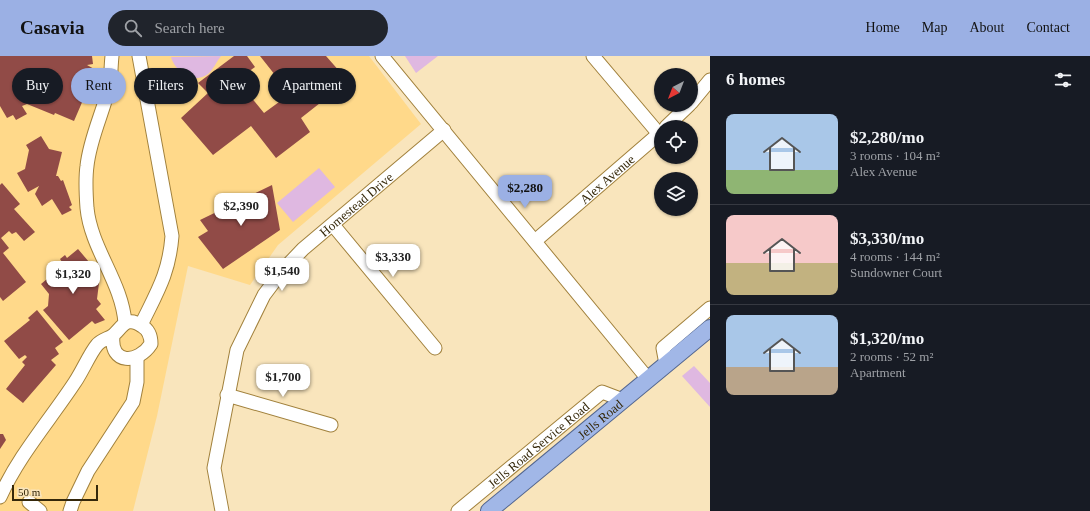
<!DOCTYPE html>
<html lang="en">
<head>
<meta charset="utf-8">
<style>
  body { margin:0; font-family:Georgia,serif; background:#20242c; color:#f1f3f6; height:100vh; display:flex; flex-direction:column; font-size:15px; white-space:nowrap }
  * { box-sizing:border-box; margin:0 }
  p { font-size:13px; color:#9ea1a6 }
  .icon { flex:none; width:22px; height:22px; fill:none; stroke:currentColor; stroke-width:2; stroke-linecap:round; stroke-linejoin:round }
  .map { position:relative; flex:1; overflow:hidden }
  .details { display:flex; flex-direction:column; background:#171b24; width:380px }
  .details>* { flex:none }
  .top-card { position:absolute; left:12px; top:12px; width:380px; height:36px; display:flex; gap:8px }
  .needle { width:26px; rotate:222deg }
  .tools { position:absolute; left:654px; top:12px; display:grid; gap:8px }
  .tools a { display:grid; place-items:center; width:44px; height:44px; border-radius:50%; background:#171b24; box-shadow:0 1px 3px #0004; font-size:20px }
  .scale { position:absolute; left:12px; bottom:10px; width:86px; box-sizing:border-box; padding-left:4px; border:2px solid #35280a; border-top:0; font-size:11px; line-height:14px; white-space:nowrap; color:#35280a; -webkit-text-stroke:3px #f9e5bc; paint-order:stroke }
  .price { position:absolute; translate:-50% -34px; padding:0 9px; border-radius:8px; background:#fff; color:#222; font-size:13px; line-height:26px; filter:drop-shadow(0 1px 2px #0008) }
  .price::after { content:''; position:absolute; left:50%; top:24px; width:12px; height:9px; margin-left:-6px; background:inherit; clip-path:polygon(0 0,100% 0,50% 100%) }
  .price.active { background:#9bb0e4; color:#111 }
  ul { padding:0; list-style:none }
  li { display:flex; align-items:center; gap:12px; height:100px; padding:0 16px }
  li+li { border-top:1px solid #363941 }
  li span { display:grid; place-items:center; flex:none; width:112px; height:80px; border-radius:8px; color:#555 }
  li>.icon { margin-inline-start:auto }
  span .icon { width:48px; height:48px; fill:#fffc; stroke-width:1 }
  li b { font-size:17px }
  h2 { display:flex; justify-content:space-between; align-items:center; height:48px; padding:0 16px; font-size:17px }
  .pill { padding:0 14px; border-radius:18px; background:#171b24; box-shadow:0 1px 3px #0004; font-size:14px; line-height:36px }
  .pill.active { background:#9bb0e4; color:#111 }
  header { display:flex; align-items:center; gap:24px; box-sizing:border-box; height:56px; padding:0 20px; background:#9bb0e4; color:#111 }
  header strong { font-size:19px }
  nav { display:flex; gap:22px; margin-inline-start:auto; font-size:14px }
  .search { width:280px; height:36px; background:#20242c; display:flex; align-items:center; gap:10px; box-sizing:border-box; padding:0 14px; border-radius:22px; color:#9ea1a6; font-size:15px }
  main { display:flex; flex:1; min-height:0 }
  .map>svg:first-child { display:block }
</style>
</head>
<body>
<header>
<strong>Casavia</strong>
<div class="search"><svg class="icon" aria-label="search" viewBox="0 0 24 24"><circle cx="10" cy="10" r="6"/><path d="M15 15l6 6"/></svg>Search here</div>
<nav><a>Home</a><a>Map</a><a>About</a><a>Contact</a></nav>
</header>
<main>
<div class="map">
<svg width="710" height="455" viewBox="0 0 710 455">
  <rect width="100%" height="100%" fill="#f9e5bc"/>
  <path fill="#ffd98a" d="M 0,0 L 369,0 L 421,68 L 278,189 L 250,229 L 188,210 L 157,360 L 133,455 L 0,455 Z"/>
  <g fill="#dfb8e1">
    <path d="M 221,0 C 217,5 213,14 208,18 C 193,29 175,15 171,1 Z"/>
    <path d="M 405,0 L 438,0 L 416,17 Z"/>
    <path d="M 319,112 L 335,131 L 293,166 L 277,147 Z"/>
    <path d="M 694,310 L 710,327 L 710,351 L 682,320 Z"/>
  </g>
  <g fill="#914b47">
    <path d="M 0,0 L 92,0 L 93,8 L 87,9 L 96,14 L 74,65 L 55,57 L 54,59 L 27,48 L 22,50 L 27,58 L 16,64 L 13,59 L 7,62 L 0,50 Z"/>
    <path d="M 234,0 L 247,0 L 255,11 L 237,24 L 264,57 L 290,38 L 260,0 L 326,0 L 348,25 L 301,62 L 310,76 L 276,102 L 251,70 L 213,99 L 181,62 L 208,37 L 198,27 Z"/>
    <path d="M 41,80 L 49,93 L 62,96 L 56,120 L 58,120 L 61,125 L 63,124 L 72,149 L 69,151 L 72,154 L 62,159 L 52,143 L 42,150 L 35,138 L 39,130 L 28,136 L 17,117 L 25,113 L 29,94 L 26,89 Z"/>
    <path d="M 2,127 L 20,148 L 14,153 L 35,176 L 24,185 L 16,176 L 12,178 L 9,175 L 1,182 L 9,192 L 3,197 L 26,226 L 3,245 L 0,241 L 0,129 Z"/>
    <path d="M 272,129 L 280,174 L 223,213 L 198,181 L 208,175 L 200,164 Z"/>
    <path d="M 78,193 L 100,219 L 97,243 L 101,248 L 96,253 L 105,264 L 95,268 L 92,265 L 69,284 L 43,254 L 48,250 L 49,238 L 41,228 L 53,218 L 51,215 L 62,206 L 60,203 L 65,199 L 67,202 Z"/>
    <path d="M 37,254 L 63,286 L 55,292 L 59,298 L 51,304 L 56,309 L 23,347 L 6,333 L 25,309 L 22,306 L 27,301 L 25,299 L 19,303 L 4,285 L 30,264 L 28,262 Z"/>
    <path d="M 0,378 L 3,378 L 6,384 L 0,393 Z"/>
  </g>
  <g fill="none" stroke-linecap="round" stroke-linejoin="round">
    <defs>
      <g id="minor">
        <path d="M 112,0 C 111,9 111,19 110,27 C 104,55 90,81 87,110 C 85,124 86,138 87,152 C 91,193 122,226 125,267"/>
        <path d="M 139,0 L 172,180 C 169,218 157,236 141,269"/>
        <path d="M 382,0 L 648,323"/>
        <path d="M 593,0 L 659,78"/>
        <path d="M 691,47 L 710,24"/>
        <path d="M 666,71 L 689,49"/>
        <path d="M 333,169 L 435,292"/>
        <path id="s1" d="M 535,185 L 661,76"/>
        <path d="M 666,308 L 663,292 L 710,252"/>
        <path d="M 227,339 L 331,369"/>
        <path d="M 0,441 C 19,399 50,364 75,326 C 82,316 90,297 97,289 C 101,284 107,283 112,280 C 121,274 125,258 142,270 C 149,274 151,280 151,288 C 138,308 110,309 113,280"/>
        <path d="M 29,446 L 40,455"/>
        <path d="M 70,455 L 73,446 L 88,415 L 133,346 L 137,326 L 137,302"/>
        <path id="s2" d="M 222,455 L 214,412 L 237,294 L 264,239 L 282,215 L 303,193 L 444,74"/>
        <path id="s3" d="M 458,455 L 602,336 L 623,344"/>
      </g>
      <g id="major">
        <path id="s4" d="M 489,455 L 710,272"/>
      </g>
    </defs>
    <use href="#minor" stroke="#a1813c" stroke-width="15"/>
    <use href="#major" stroke="#53668f" stroke-width="18"/>
    <use href="#minor" stroke="#fff" stroke-width="13"/>
    <use href="#major" stroke="#a1b7e7" stroke-width="16"/>
  </g>
  <g text-anchor="middle" stroke-width="4" stroke-linejoin="round" paint-order="stroke">
    <g font-size="13" fill="#35280a" stroke="#f9e5bc">
      <text dy="5" stroke="none"><textPath href="#s1" startOffset="95">Alex Avenue</textPath></text>
      <text dy="5" stroke="none"><textPath href="#s2" startOffset="355">Homestead Drive</textPath></text>
      <text dy="5" stroke="none"><textPath href="#s4" startOffset="144">Jells Road</textPath></text>
      <text dy="5" stroke="none"><textPath href="#s3" startOffset="104">Jells Road Service Road</textPath></text>
    </g>
  </g>
</svg>
<div class="tools">
<a><svg class="needle" viewBox="-14 -14 28 28"><path d="M0-13l5 13h-10z" fill="#e53935"/><path d="M0 13l5-13h-10z" fill="#9ea1a6"/></svg></a>
<a><svg class="icon" aria-label="locate" viewBox="0 0 24 24"><circle cx="12" cy="12" r="6"/><path d="M12 2v4M12 18v4M2 12h4M18 12h4"/></svg></a>
<a><svg class="icon" aria-label="layers" viewBox="0 0 24 24"><path d="M12 4l9 5-9 5-9-5zM3 14l9 5 9-5"/></svg></a>
</div>
<div class="scale">50 m</div>
<b class="price active" style="left:525px;top:153px">$2,280</b>
<b class="price" style="left:241px;top:171px">$2,390</b>
<b class="price" style="left:393px;top:222px">$3,330</b>
<b class="price" style="left:282px;top:236px">$1,540</b>
<b class="price" style="left:73px;top:239px">$1,320</b>
<b class="price" style="left:283px;top:342px">$1,700</b>
<div class="top-card">
<a class="pill">Buy</a>
<a class="pill active">Rent</a>
<a class="pill">Filters</a>
<a class="pill">New</a>
<a class="pill">Apartment</a>
</div>
</div>
<section class="details">
<h2>6 homes<svg class="icon" aria-label="filters" viewBox="0 0 24 24"><path d="M4 7h16M4 17h16"/><circle cx="9" cy="7" r="2"/><circle cx="15" cy="17" r="2"/></svg></h2>
<ul>
<li><span style="background:linear-gradient(#a9c7e8 70%,#8fb573 0)"><svg class="icon" aria-label="home" viewBox="0 0 24 24"><path d="M3 11l9-7 9 7M6 9v11h12V9"/></svg></span><div><b>$2,280/mo</b><p>3 rooms · 104 m²</p><p>Alex Avenue</p></div></li>
<li><span style="background:linear-gradient(#f6c9c9 60%,#c2b280 0)"><svg class="icon" aria-label="home" viewBox="0 0 24 24"><path d="M3 11l9-7 9 7M6 9v11h12V9"/></svg></span><div><b>$3,330/mo</b><p>4 rooms · 144 m²</p><p>Sundowner Court</p></div></li>
<li><span style="background:linear-gradient(#a9c7e8 65%,#b9a48a 0)"><svg class="icon" aria-label="home" viewBox="0 0 24 24"><path d="M3 11l9-7 9 7M6 9v11h12V9"/></svg></span><div><b>$1,320/mo</b><p>2 rooms · 52 m²</p><p>Apartment</p></div></li>
</ul>
</section>
</main>
</body>
</html>
